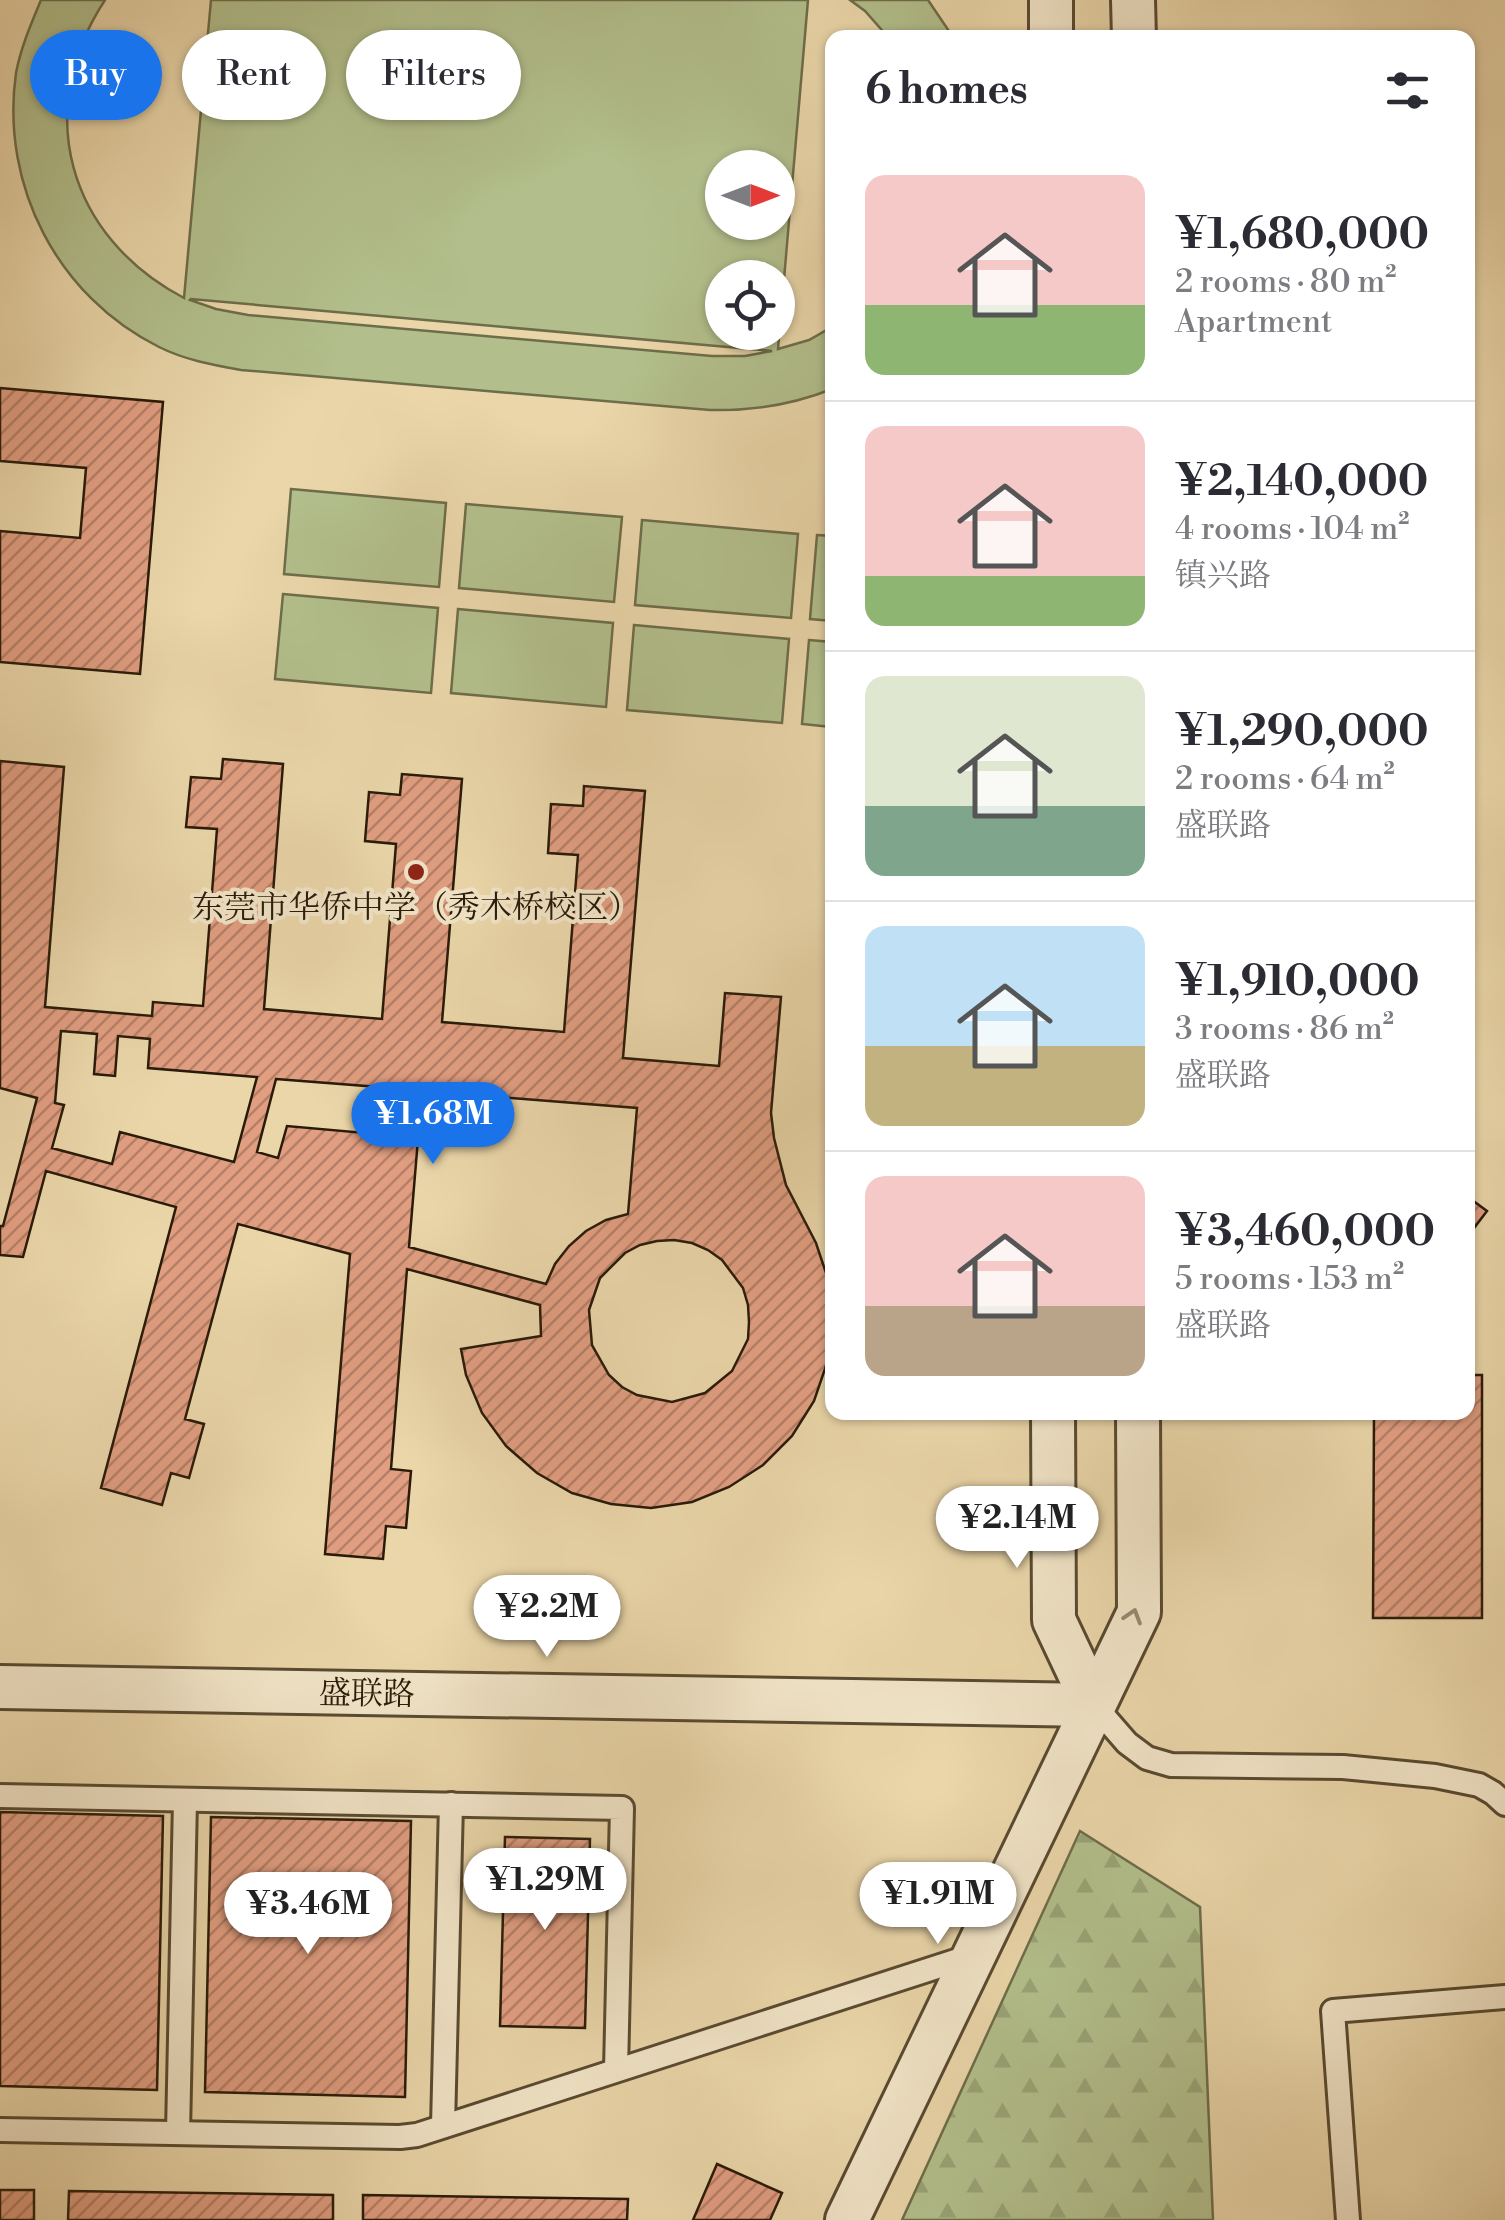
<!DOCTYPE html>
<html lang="en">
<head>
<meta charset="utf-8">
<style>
  body { margin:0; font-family:"Libre Bodoni","Noto Serif SC",serif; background:#f7f7f7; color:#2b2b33; height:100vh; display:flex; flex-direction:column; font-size:38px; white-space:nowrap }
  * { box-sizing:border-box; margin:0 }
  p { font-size:32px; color:#7c7c81 }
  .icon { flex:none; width:55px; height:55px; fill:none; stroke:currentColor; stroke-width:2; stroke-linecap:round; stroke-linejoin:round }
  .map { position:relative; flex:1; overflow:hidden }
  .drawer { position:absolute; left:825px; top:30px; width:650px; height:1390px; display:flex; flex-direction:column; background:#fff; border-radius:20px; box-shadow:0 2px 8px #0004 }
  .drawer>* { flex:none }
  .banner { position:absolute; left:30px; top:30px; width:645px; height:90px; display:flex; gap:20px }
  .needle { width:65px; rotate:90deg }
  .fabs { position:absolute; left:705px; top:150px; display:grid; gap:20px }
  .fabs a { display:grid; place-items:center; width:90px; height:90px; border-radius:50%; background:#fff; box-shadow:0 2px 8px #0004; font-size:50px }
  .price { position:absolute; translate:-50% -85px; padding:0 22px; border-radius:35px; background:#fff; color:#222; font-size:32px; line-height:65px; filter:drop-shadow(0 2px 5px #0008) }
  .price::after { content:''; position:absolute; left:50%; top:60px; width:30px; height:22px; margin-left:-15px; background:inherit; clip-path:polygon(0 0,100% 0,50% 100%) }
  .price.active { background:#1a73e8; color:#fff }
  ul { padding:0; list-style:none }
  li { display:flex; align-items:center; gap:30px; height:250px; padding:0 40px }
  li+li { border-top:2px solid #e1e1e2 }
  li span { display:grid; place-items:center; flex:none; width:280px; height:200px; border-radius:20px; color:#555 }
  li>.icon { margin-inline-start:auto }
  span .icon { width:120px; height:120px; fill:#fffc; stroke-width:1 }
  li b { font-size:42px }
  h2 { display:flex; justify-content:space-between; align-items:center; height:120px; padding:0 40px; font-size:42px }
  .chip { padding:0 35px; border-radius:45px; background:#fff; box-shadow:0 2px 8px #0004; font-size:35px; line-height:90px }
  .chip.active { background:#1a73e8; color:#fff }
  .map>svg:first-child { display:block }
</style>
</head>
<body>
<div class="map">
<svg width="1505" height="2220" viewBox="0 0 1505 2220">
  <defs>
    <pattern id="forest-firs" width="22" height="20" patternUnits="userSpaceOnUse" patternTransform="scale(2.5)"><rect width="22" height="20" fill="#b2bf8c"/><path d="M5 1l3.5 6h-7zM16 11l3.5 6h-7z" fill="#99a477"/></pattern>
    <pattern id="building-hatch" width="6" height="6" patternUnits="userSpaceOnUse" patternTransform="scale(2.5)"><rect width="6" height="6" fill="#e19e81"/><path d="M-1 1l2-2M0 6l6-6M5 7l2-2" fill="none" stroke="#b68068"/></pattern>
  </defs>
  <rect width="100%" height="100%" fill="#ead6a9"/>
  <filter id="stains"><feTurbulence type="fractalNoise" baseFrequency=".002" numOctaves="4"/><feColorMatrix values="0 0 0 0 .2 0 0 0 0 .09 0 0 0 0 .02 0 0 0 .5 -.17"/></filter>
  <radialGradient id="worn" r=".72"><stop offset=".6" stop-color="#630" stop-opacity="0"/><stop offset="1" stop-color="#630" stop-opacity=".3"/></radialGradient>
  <path fill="url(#forest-firs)" stroke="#6e6d4a" stroke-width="2.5" d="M 1080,1831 L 1200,1907 L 1213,2220 L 902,2220 Z"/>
  <g fill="#b2bf8c" stroke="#6e6d4a" stroke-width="2.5" fill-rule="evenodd">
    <path d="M 41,0 L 105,0 C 32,111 68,237 184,298 L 211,0 L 808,0 L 778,349 L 809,340 L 832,327 L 832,389 C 792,405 754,411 710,410 L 241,370 C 213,365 185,360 159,347 C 58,297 0,186 16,73 C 21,47 31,24 41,0 ZM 722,168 L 778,168 L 778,222 L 722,222 ZM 722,278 L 778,278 L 778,332 L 722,332 ZM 190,300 L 191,299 L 772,351 L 745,356 L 712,356 L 248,315 L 216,309 Z"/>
    <path d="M 850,0 L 928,0 L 953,37 L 888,37 L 865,11 Z"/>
    <path d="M 291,489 L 446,503 L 439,587 L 284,574 Z"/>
    <path d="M 466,504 L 622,517 L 614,602 L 459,588 Z"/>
    <path d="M 642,520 L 798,534 L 791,618 L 635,605 Z"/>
    <path d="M 817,535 L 832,536 L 832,621 L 810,619 Z"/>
    <path d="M 283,594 L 438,608 L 431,693 L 275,679 Z"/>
    <path d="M 458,609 L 613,623 L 606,707 L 451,693 Z"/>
    <path d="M 634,625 L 789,639 L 782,723 L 627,710 Z"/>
    <path d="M 809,640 L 832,642 L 832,727 L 802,724 Z"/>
  </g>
  <g fill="url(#building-hatch)" stroke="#291b09" stroke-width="2.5" fill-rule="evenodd">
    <path d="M 0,388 L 163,402 L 140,674 L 0,662 L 0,531 L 80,538 L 86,468 L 0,461 Z"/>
    <path d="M 223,759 L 283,764 L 264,1009 L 382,1019 L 396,844 L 365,841 L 369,792 L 400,795 L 402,774 L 462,779 L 442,1022 L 564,1032 L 578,855 L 548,853 L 551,804 L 583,806 L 584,786 L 645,791 L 623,1058 L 719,1066 L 725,993 L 781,997 L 771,1113 L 774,1138 L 786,1185 L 816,1243 L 829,1282 L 832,1323 L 827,1363 L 814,1401 L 792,1436 L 763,1465 L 729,1487 L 692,1502 L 651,1508 L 611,1504 L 572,1493 L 537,1473 L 506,1446 L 482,1413 L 466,1375 L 461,1349 L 541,1336 L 540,1305 L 407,1269 L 391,1469 L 411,1471 L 406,1528 L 386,1526 L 383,1559 L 325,1554 L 350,1254 L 238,1224 L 185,1419 L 204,1424 L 189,1478 L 171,1473 L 162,1505 L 101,1488 L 176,1207 L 46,1171 L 23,1257 L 0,1255 L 0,1226 L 3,1226 L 37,1098 L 0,1088 L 0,761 L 64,767 L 45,1007 L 152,1016 L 153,1002 L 203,1006 L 217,829 L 186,827 L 191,777 L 221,779 ZM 61,1031 L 97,1034 L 94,1074 L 115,1076 L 118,1036 L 150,1039 L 148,1068 L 257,1077 L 234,1162 L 120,1132 L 112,1164 L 52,1148 L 64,1105 L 55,1103 ZM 276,1079 L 391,1088 L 387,1135 L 287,1126 L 278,1158 L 257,1152 ZM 422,1091 L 637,1108 L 628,1214 L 606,1220 L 586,1231 L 569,1246 L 555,1264 L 546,1284 L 409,1247 ZM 674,1240 L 692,1243 L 708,1250 L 722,1260 L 743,1288 L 748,1305 L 749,1322 L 748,1339 L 732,1371 L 705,1393 L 672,1402 L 637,1395 L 622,1387 L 609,1375 L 592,1345 L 589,1310 L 600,1278 L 625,1253 L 640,1245 L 657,1241 Z"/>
    <path d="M 1468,1197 L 1487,1211 L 1468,1236 Z"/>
    <path d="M 1468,1375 L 1482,1375 L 1482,1618 L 1373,1618 L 1374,1412 L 1468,1412 Z"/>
    <path d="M 0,1812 L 163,1816 L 157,2090 L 0,2086 Z"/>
    <path d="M 211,1817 L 411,1821 L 405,2097 L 205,2092 Z"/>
    <path d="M 505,1837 L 590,1839 L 585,2028 L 500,2026 Z"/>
    <path d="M 717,2164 L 782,2193 L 770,2220 L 693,2220 Z"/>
    <rect x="0" y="2190" width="34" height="30"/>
    <path d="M 69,2191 L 333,2195 L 333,2220 L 68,2220 Z"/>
    <path d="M 363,2195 L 628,2199 L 627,2220 L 363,2220 Z"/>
  </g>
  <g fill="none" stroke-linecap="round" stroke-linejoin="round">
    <defs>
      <g id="service">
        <path d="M 1094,1705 L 1127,1743 L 1147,1758 L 1171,1765 L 1343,1767 L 1435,1776 L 1479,1785 L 1493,1793 L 1505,1804"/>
        <path d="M 0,1796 L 622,1808 L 616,2070"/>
        <path d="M 443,2126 L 451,1804"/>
        <path d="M 0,2130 L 400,2137 L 417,2135 L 974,1955"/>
        <path d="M 178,2133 L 185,1800"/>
        <path d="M 1348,2220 L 1333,2011 L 1505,1997"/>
      </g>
      <g id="minor">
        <path d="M 1051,0 L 1051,38"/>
        <path d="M 1133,0 L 1134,38"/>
        <path d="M 1053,1412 L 1054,1620 L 1094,1705"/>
        <path d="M 0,1687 L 1094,1705"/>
        <path d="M 847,2220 L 1139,1612 L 1138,1412"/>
      </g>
    </defs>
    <use href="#service" stroke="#594a31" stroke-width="28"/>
    <use href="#minor" stroke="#594a31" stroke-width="48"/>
    <use href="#service" stroke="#f1e4c7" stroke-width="22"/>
    <use href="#minor" stroke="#f1e4c7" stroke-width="42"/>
  </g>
  <defs><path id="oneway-chevron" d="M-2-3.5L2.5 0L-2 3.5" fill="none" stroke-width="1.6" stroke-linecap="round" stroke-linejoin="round" transform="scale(2.5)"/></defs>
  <use stroke="#978a72" href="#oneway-chevron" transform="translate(1133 1616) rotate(-73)"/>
  <circle fill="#8f2418" stroke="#f1e4c7" stroke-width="4" cx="416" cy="872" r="10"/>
  <g text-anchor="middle" stroke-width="8" stroke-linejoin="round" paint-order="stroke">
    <g font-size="32" fill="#291b09" stroke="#f1e4c7">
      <text x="416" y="918">东莞市华侨中学（秀木桥校区）</text>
    </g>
    <g font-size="32" fill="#291b09" stroke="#f1e4c7">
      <text transform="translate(367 1693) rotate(1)" y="11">盛联路</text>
    </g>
  </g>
  <rect width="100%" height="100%" filter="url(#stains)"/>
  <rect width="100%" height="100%" fill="url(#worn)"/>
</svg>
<div class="fabs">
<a><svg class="needle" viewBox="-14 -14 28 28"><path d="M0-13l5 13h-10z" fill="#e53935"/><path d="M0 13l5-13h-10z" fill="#7c7c81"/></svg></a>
<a><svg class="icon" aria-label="locate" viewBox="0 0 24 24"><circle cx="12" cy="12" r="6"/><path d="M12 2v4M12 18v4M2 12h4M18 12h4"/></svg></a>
</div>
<b class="price active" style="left:433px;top:1167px">¥1.68M</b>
<b class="price" style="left:1017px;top:1571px">¥2.14M</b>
<b class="price" style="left:547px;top:1660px">¥2.2M</b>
<b class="price" style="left:545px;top:1933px">¥1.29M</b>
<b class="price" style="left:938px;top:1947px">¥1.91M</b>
<b class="price" style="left:308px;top:1957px">¥3.46M</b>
<div class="banner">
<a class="chip active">Buy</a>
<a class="chip">Rent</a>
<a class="chip">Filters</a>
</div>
<section class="drawer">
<h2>6 homes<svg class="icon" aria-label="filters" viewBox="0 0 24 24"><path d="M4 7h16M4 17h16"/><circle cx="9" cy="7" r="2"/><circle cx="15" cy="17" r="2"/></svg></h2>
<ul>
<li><span style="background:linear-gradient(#f6c9c9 65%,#8fb573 0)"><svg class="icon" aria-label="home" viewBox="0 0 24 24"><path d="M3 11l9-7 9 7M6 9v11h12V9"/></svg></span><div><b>¥1,680,000</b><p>2 rooms · 80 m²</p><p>Apartment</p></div></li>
<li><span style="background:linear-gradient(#f6c9c9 75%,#8fb573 0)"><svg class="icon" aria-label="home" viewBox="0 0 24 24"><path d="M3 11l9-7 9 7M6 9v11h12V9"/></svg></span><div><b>¥2,140,000</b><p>4 rooms · 104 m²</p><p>镇兴路</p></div></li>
<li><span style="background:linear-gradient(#dfe7d0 65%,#7fa58c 0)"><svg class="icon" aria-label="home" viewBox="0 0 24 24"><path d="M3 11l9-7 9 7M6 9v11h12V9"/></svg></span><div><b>¥1,290,000</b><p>2 rooms · 64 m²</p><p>盛联路</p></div></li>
<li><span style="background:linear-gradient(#bfe0f5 60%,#c2b280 0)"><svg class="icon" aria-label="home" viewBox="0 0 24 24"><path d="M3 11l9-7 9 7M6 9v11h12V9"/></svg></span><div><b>¥1,910,000</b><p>3 rooms · 86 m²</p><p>盛联路</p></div></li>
<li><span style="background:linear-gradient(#f6c9c9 65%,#b9a48a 0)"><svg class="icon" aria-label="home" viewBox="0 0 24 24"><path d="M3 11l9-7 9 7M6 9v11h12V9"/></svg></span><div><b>¥3,460,000</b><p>5 rooms · 153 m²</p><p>盛联路</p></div></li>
</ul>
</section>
</div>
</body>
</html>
